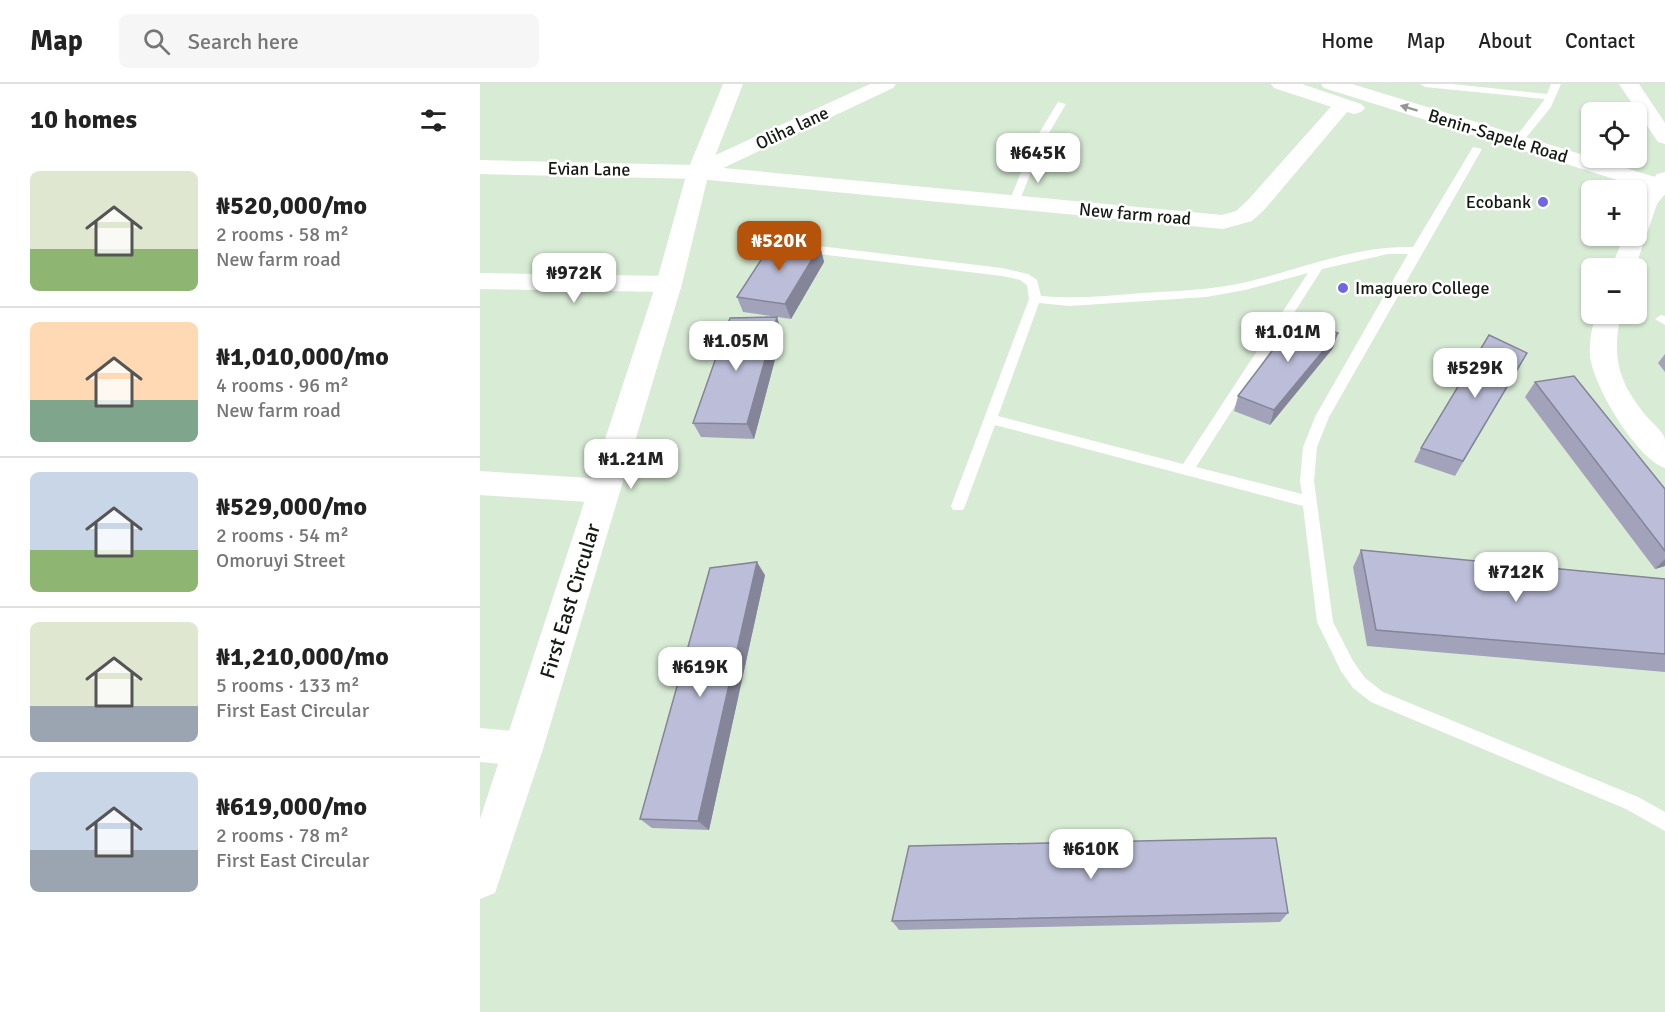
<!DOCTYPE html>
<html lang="en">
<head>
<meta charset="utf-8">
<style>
  body { margin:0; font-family:Signika,sans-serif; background:#f6f6f6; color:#222; height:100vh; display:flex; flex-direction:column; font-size:22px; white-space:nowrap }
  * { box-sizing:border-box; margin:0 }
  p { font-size:20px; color:#767676 }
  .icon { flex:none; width:33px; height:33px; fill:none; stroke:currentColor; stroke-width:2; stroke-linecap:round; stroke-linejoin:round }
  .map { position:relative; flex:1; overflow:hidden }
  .details { display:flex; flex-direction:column; background:#fff; width:480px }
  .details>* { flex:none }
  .fabs { position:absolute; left:1101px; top:18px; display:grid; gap:12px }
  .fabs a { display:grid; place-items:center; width:66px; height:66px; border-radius:9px; background:#fff; box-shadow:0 2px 4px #0004; font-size:30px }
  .price { position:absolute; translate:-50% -51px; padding:0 14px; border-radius:12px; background:#fff; color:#222; font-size:20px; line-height:39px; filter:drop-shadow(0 2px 3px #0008) }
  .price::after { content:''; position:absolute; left:50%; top:36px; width:18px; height:14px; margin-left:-9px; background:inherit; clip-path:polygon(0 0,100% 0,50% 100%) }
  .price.on { background:#b45309; color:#fff }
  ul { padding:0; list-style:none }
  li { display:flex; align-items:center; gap:18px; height:150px; padding:0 30px }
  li+li { border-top:2px solid #e0e0e0 }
  li span { display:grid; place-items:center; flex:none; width:168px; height:120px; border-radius:9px; color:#555 }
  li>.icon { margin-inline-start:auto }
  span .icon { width:72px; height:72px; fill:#fffc; stroke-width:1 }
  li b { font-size:26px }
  h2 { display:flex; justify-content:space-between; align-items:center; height:72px; padding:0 30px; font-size:26px }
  header { display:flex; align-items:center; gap:36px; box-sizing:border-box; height:84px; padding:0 30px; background:#fff; border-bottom:2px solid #e0e0e0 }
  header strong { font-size:28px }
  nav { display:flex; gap:33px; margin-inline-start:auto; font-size:21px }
  .search { width:420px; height:54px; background:#f6f6f6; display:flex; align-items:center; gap:15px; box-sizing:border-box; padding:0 21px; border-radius:9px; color:#767676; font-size:22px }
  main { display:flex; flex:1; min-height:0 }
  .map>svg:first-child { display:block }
</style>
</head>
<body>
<header>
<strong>Map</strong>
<div class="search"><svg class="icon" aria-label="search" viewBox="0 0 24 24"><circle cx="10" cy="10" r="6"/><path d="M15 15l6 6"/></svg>Search here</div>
<nav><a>Home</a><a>Map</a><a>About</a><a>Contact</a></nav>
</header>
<main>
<section class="details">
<h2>10 homes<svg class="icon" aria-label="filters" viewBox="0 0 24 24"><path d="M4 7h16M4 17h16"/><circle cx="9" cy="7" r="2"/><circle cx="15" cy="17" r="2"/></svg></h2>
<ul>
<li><span style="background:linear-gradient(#dfe7d0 65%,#8fb573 0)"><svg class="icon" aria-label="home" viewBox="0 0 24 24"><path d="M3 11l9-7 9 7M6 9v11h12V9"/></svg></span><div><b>₦520,000/mo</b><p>2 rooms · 58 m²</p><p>New farm road</p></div></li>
<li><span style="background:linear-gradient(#ffd9b3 65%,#7fa58c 0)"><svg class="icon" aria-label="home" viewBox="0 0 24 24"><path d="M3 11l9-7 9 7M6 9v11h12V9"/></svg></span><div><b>₦1,010,000/mo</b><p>4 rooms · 96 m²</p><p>New farm road</p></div></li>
<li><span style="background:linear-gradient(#c9d6e8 65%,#8fb573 0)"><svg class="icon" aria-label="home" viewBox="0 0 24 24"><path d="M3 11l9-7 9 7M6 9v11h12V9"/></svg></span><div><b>₦529,000/mo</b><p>2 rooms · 54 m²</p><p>Omoruyi Street</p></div></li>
<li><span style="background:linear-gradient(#dfe7d0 70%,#9aa5b1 0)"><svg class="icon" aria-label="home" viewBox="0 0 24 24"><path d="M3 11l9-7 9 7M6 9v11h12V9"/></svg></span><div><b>₦1,210,000/mo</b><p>5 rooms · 133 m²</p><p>First East Circular</p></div></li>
<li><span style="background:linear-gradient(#c9d6e8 65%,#9aa5b1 0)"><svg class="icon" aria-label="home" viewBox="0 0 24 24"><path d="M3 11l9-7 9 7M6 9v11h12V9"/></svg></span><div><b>₦619,000/mo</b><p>2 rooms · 78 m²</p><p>First East Circular</p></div></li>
</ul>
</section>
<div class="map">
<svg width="1185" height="928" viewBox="0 0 1185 928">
  <rect width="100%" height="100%" fill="#d8ecd5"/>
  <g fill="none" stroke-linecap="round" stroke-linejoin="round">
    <g fill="#fff" fill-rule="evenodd">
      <path d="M 940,0 L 972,0 L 1067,10 L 1071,0 L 1081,0 L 1071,23 L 1041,60 L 1037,61 L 1032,58 L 1065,15 L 945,3 Z"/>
      <path d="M 578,18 L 586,20 L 562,61 L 539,118 L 538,120 L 530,120 L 529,118 L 552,61 Z"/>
      <path d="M 993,63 L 1002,65 L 849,333 L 837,363 L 834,397 L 853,538 L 873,577 L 885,594 L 903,608 L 1158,713 L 1185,728 L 1185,747 L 1146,725 L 891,618 L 873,604 L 861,587 L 837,538 L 823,422 L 515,341 L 485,422 L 483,426 L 473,426 L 471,422 L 549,215 L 547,201 L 540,196 L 522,192 L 339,170 L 333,166 L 339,162 L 522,184 L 548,190 L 557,196 L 561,212 C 594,215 628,212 662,209 C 697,207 732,206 767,198 C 821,185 876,161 933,163 ZM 908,170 L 928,170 L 835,333 L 823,363 L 820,397 L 822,410 L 716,383 L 842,185 ZM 828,189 L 703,380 L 518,332 L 559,219 L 589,222 L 726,213 L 765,206 Z"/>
      <path d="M 1181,231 L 1185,232 L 1185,241 L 1175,235 Z"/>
    </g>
    <g fill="#fff" fill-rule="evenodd">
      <path d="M 390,0 L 416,0 L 413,4 L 243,84 L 742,131 L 756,127 L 768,116 L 856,17 L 870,17 L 873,21 L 784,126 L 772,137 L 743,145 L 218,95 L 0,90 L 0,76 L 214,81 Z"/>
      <path d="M 1139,0 L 1159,0 L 1185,39 L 1185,60 L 1178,58 Z"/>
      <path d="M 1185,88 L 1185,110 L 1177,120 L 1155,184 L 1131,184 L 1144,152 L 1156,152 L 1156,116 L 1177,90 Z"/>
      <path d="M 0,189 L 189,192 L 198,194 L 201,200 L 198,206 L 189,208 L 0,205 Z"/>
      <path d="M 1116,230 L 1141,230 C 1131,274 1139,300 1168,334 C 1173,340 1184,348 1185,356 C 1185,364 1185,375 1185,384 C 1157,375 1112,301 1110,271 C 1109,257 1112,243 1116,230 Z"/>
      <path d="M 0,387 L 124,395 L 135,399 L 139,407 L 135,415 L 124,419 L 0,411 Z"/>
      <path d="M 0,644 L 44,648 L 57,653 L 62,665 L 57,677 L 44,682 L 0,678 Z"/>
    </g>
    <path fill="#fff" fill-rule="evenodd" d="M 243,0 L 263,0 L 229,88 L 202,200 L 63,665 L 15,809 L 0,815 L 0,735 L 176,200 L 207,88 Z"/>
    <g fill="#fff" fill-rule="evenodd">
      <path d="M 791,0 L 822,0 L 881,20 L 885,24 L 881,28 L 874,30 L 867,28 L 794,4 Z"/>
      <path d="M 841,0 L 872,0 L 1185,96 L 1185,111 L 844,4 Z"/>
    </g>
  </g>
  <g fill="#a2a3bb">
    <path d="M 340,162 L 344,178 L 311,235 L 263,228 L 257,213 Z"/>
    <path d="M 302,249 L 274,355 L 221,353 L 213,339 Z"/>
    <path d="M 853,264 L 790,341 L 754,327 L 758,312 Z"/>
    <path d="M 1047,269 L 975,392 L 934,378 L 941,364 Z"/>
    <path d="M 1185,270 L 1185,288 L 1178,279 Z"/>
    <path d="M 1055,298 L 1185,405 L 1185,482 L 1175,485 L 1045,313 Z"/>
    <path d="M 881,466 L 1185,495 L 1185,588 L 887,562 L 873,483 Z"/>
    <path d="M 285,491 L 229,746 L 172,744 L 160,735 Z"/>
    <path d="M 808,829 L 800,838 L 419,846 L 412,837 Z"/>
  </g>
  <g fill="#848598">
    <path d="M 340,162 L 344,178 L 311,235 L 305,220 Z"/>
    <path d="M 297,233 L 302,249 L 274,355 L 267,340 Z"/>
    <path d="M 858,249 L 853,264 L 790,341 L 794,326 Z"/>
    <path d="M 1185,475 L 1185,482 L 1175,485 Z"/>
    <path d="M 277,478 L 285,491 L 229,746 L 218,737 Z"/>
  </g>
  <g fill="#bcbed9" stroke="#848598" stroke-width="1.5">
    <path d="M 294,156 L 340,162 L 305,220 L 257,213 Z"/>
    <path d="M 297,233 L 267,340 L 213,339 L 250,234 Z"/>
    <path d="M 818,233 L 858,249 L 794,326 L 758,312 Z"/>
    <path d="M 1009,251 L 1047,269 L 983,377 L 941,364 Z"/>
    <path d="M 1094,292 L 1185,405 L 1185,467 L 1055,298 Z"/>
    <path d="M 881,466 L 1185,495 L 1185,570 L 896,546 Z"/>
    <path d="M 277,478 L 218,737 L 160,735 L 230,484 Z"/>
    <path d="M 796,754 L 808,829 L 412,837 L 429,762 Z"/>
  </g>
  <defs><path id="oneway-solid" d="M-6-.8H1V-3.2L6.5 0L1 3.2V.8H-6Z" transform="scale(1.5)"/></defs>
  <use fill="#959895" href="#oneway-solid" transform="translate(929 24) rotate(-163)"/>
  <g fill="#6e67e1" stroke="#fff" stroke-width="2">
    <circle cx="1063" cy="118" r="6"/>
    <circle cx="863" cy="204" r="6"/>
  </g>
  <g text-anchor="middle" stroke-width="5" stroke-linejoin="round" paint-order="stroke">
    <g font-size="18" fill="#141b13" stroke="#fff">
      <text transform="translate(312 44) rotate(-25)" y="6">Oliha lane</text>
      <text transform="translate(1018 52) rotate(17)" y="6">Benin-Sapele Road</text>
      <text transform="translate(109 85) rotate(1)" y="6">Evian Lane</text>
      <text transform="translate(655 130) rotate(5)" y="6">New farm road</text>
    </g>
    <g font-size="18" fill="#141b13" stroke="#fff" text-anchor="end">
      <text x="1051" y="124">Ecobank</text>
      <text x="875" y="210" text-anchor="start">Imaguero College</text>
    </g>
    <g font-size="21" fill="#141b13" stroke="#fff">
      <text transform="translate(90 517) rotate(-73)" y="7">First East Circular</text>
    </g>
  </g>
</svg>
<div class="fabs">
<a><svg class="icon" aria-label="locate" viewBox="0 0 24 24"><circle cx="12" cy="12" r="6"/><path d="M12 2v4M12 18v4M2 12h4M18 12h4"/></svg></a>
<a>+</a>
<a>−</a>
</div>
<b class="price" style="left:558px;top:100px">₦645K</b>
<b class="price on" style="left:299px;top:188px">₦520K</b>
<b class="price" style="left:94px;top:220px">₦972K</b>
<b class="price" style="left:808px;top:279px">₦1.01M</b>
<b class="price" style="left:256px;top:288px">₦1.05M</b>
<b class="price" style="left:995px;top:315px">₦529K</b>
<b class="price" style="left:151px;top:406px">₦1.21M</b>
<b class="price" style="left:1036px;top:519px">₦712K</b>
<b class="price" style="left:220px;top:614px">₦619K</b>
<b class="price" style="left:611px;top:796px">₦610K</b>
</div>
</main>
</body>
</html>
